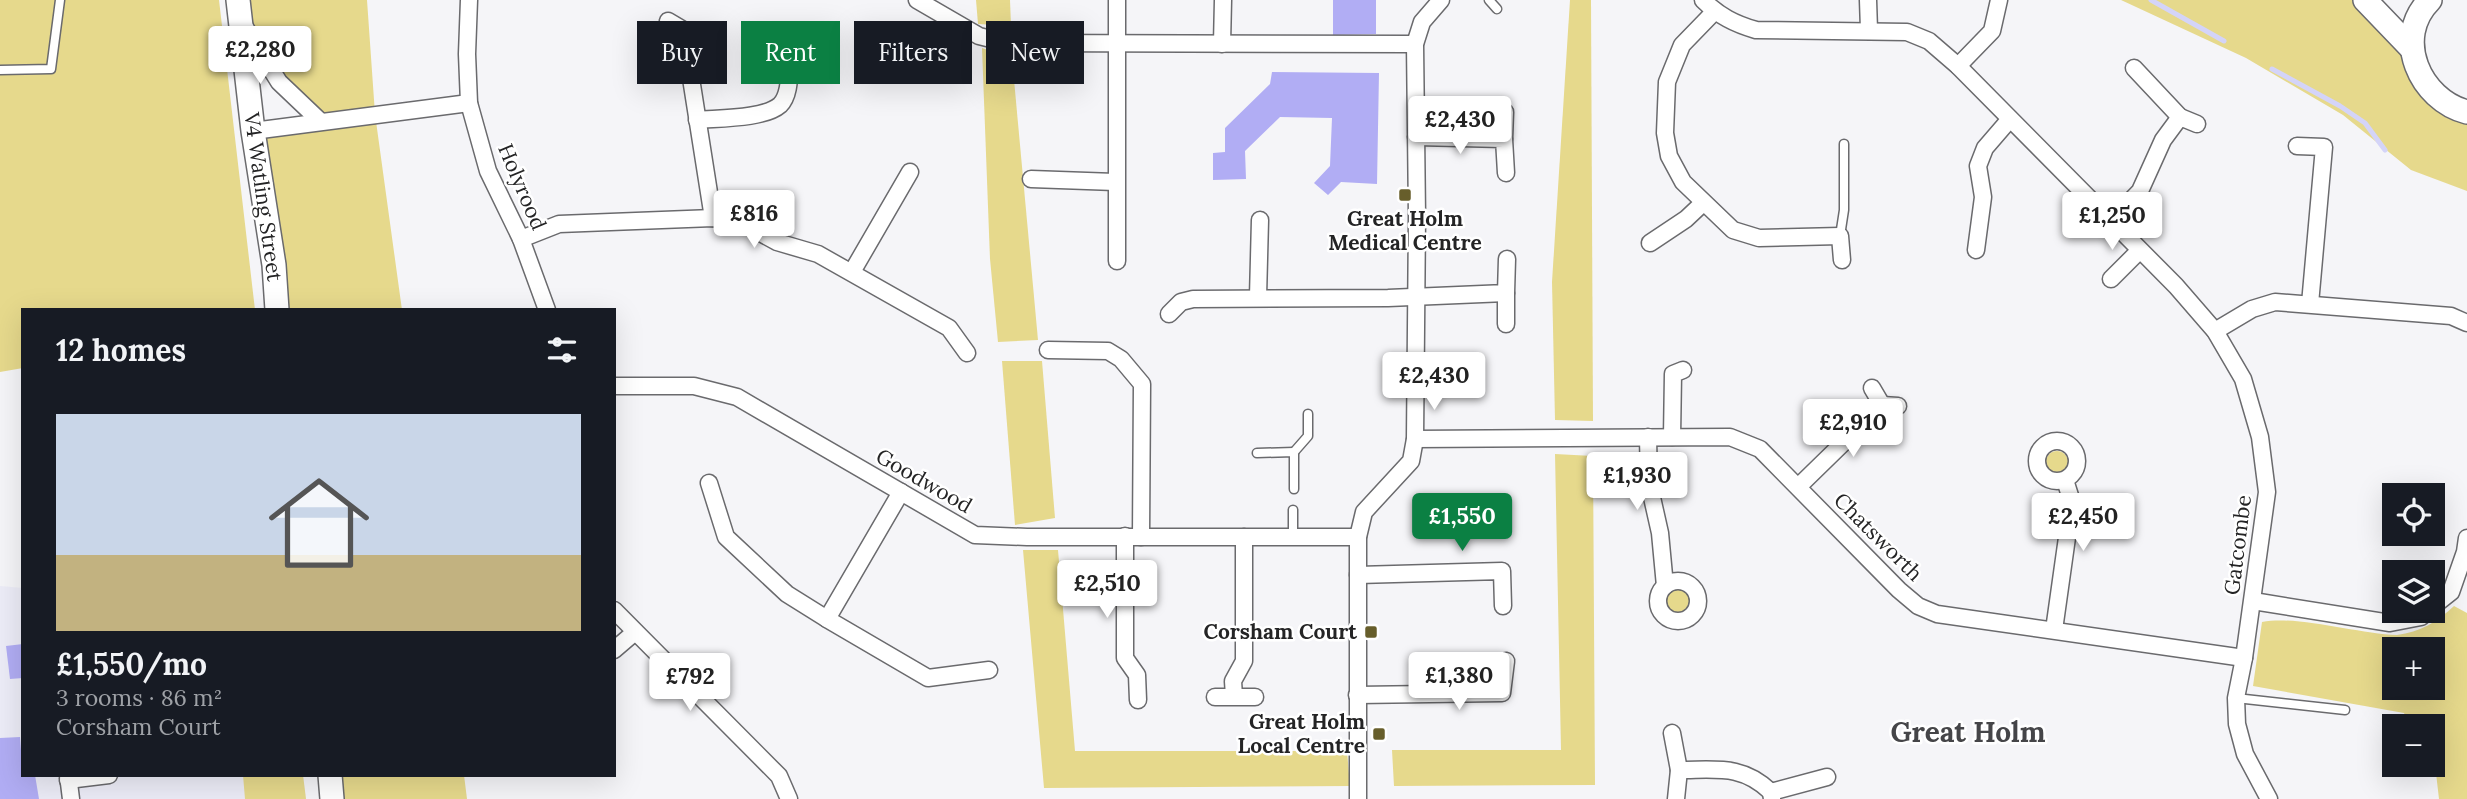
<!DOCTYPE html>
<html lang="en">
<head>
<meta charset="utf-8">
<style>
  body { margin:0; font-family:Lora,serif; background:#20242c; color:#f1f3f6; height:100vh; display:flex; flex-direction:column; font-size:26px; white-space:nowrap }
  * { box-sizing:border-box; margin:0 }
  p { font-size:23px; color:#9ea1a6 }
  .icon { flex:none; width:38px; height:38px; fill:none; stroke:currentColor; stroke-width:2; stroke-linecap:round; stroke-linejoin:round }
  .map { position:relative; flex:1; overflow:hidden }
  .sheet { position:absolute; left:21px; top:308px; width:595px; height:469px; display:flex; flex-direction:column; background:#171b24; border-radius:0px; box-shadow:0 7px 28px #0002 }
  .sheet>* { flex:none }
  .guide { position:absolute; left:637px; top:21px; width:665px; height:63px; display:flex; gap:14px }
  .tools { position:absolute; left:2382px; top:483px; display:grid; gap:14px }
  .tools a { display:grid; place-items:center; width:63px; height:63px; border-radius:0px; background:#171b24; box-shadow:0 7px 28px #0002; font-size:35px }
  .price { position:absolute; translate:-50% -60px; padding:0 16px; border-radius:7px; background:#fff; color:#222; font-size:23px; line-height:46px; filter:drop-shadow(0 2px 4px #0008) }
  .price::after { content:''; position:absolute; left:50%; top:42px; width:21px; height:16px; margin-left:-10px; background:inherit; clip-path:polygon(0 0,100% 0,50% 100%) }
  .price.on { background:#0b8043; color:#fff }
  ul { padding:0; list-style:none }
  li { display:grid; align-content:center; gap:14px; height:371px; padding:0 35px }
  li+li { border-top:2px solid #363941 }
  li span { display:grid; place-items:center; height:217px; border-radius:0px; color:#555 }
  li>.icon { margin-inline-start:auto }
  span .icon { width:126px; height:126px; fill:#fffc; stroke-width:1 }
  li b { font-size:30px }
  h2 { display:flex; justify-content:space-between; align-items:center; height:84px; padding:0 35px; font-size:30px }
  .tag { padding:0 24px; border-radius:0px; background:#171b24; box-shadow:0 7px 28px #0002; font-size:24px; line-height:63px }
  .tag.on { background:#0b8043; color:#fff }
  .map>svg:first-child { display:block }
</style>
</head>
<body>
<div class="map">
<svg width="2467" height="799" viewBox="0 0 2467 799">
  <rect width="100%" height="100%" fill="#f5f5f8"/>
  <path fill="#ececf7" d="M 0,586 L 23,588 L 23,775 L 303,775 L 306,799 L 0,799 Z"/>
  <g fill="#e6d98c" fill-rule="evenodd">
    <path d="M 0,0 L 219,0 L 255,310 L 23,310 L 23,368 L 0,372 Z"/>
    <path d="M 238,0 L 367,0 L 375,114 L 402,310 L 277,310 L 253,131 L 318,121 L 279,82 Z"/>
    <path d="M 976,0 L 1010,0 L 1011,26 L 978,24 Z"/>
    <path d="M 1570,0 L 1591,0 L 1593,421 L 1555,420 L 1552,282 Z"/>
    <path d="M 2121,0 L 2365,0 L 2416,67 L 2467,111 L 2467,191 L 2411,170 L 2343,115 L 2246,58 Z"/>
    <path d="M 982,48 L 1012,58 L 1038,340 L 998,342 L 990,259 Z"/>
    <path d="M 1002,361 L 1042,361 L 1055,518 L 1015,525 Z"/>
    <circle cx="2057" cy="462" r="11"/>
    <path d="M 1555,454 L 1593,456 L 1595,785 L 1394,786 L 1392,750 L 1561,750 Z"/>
    <path d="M 1023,550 L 1058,550 L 1075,751 L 1347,751 L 1350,786 L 1044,788 Z"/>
    <circle cx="1678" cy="601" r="12"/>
    <path d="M 2454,606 L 2467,613 L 2467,799 L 2439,799 L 2436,773 L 2433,764 L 2432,726 L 2410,726 L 2404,713 L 2253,686 L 2262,622 C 2298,615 2358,634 2397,635 C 2420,632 2437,622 2454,606 ZM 2394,649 L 2432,649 L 2432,688 L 2394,688 Z"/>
    <path d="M 243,775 L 303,775 L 306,799 L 245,799 Z"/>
    <path d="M 339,775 L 464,775 L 467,799 L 343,799 Z"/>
  </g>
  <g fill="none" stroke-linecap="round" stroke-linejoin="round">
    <g stroke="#d4d4f8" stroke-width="5">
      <path d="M 2151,0 L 2224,41"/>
      <path d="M 2272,69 L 2340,106 L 2365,123 L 2385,150"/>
    </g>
  </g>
  <g fill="#b1adf4">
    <path d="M 1333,0 L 1376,0 L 1376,34 L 1333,35 Z"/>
    <path d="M 1272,72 L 1379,73 L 1377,184 L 1341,182 L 1328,195 L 1314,183 L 1330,166 L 1332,118 L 1280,117 L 1245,151 L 1246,179 L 1213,180 L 1213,153 L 1225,152 L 1225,128 L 1270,84 Z"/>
    <path d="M 23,644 L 23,678 L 10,679 L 6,646 Z"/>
    <path d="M 20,737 L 23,776 L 35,775 L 39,799 L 0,799 L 0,738 Z"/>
  </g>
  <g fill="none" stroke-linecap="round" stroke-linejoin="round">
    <defs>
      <g id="lane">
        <path d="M 1489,0 L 1497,9"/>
        <path d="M 0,70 L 51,69 L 60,0"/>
        <path d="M 1840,236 L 1844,210 L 1844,144"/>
        <path d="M 1294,452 L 1308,436 L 1308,414"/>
        <path d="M 1257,453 L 1294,452 L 1294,489"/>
        <path d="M 1293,537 L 1293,510"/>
        <path d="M 2236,698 L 2345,710"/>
      </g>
      <g id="street">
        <path d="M 469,0 L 467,54 L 469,103 L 488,171 L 521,239 L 547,310"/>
        <path d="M 917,0 L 979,36 L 1007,43 L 1415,44"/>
        <path d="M 1703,0 C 1719,16 1735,24 1756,30 L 1907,32 L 1929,41 L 1958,66 L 2176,286 L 2215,331 L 2243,379 L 2260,437 L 2267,492 L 2244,658 L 2236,698 L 2237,724 L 2245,754 L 2269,799"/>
        <path d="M 1868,0 L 1869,30"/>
        <path d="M 1715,11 L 1682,45 L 1667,82 L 1665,133 L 1669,156 L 1683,182 L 1733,230 L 1759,238 L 1840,236 L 1842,260"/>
        <path d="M 668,21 L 690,34 L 690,72 L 713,218"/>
        <path d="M 243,24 L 279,82 L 320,121"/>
        <path d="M 1222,44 L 1223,0"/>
        <path d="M 1958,66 L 1992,31 L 1999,0"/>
        <path d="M 2134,68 L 2180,117"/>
        <path d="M 697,120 C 719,118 764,119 780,105 C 790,95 789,75 790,62"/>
        <path d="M 253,131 L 469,103"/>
        <path d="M 1416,137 L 1504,139 L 1506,173"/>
        <path d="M 1504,139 L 1505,112"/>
        <path d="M 2297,146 L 2324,147 L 2310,304"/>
        <path d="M 1031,179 L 1115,182"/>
        <path d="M 2111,221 L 2140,191 L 2163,140 L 2180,117 L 2197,124"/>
        <path d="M 521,239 L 559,224 L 713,218 L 746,225 L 777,242 L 818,254 L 949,328 L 967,353"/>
        <path d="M 1650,243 L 1686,219 L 1703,203"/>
        <path d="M 1976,250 L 1983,197 L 1978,166 L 1985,148 L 2010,119"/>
        <path d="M 1117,261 L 1117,0"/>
        <path d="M 852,272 L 910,172"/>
        <path d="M 2111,279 L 2139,251"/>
        <path d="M 1506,293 L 1506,324"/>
        <path d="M 1258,297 L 1260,220"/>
        <path d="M 1169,314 L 1181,302 L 1193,299 L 1388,298 L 1506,293 L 1507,259"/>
        <path d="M 2215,331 L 2252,309 L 2275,302 L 2451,316 L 2467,323"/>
        <path d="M 1048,350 L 1108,351 L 1121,359 L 1142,384 L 1141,537"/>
        <path d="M 614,386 L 694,386 L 737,397 L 975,535 L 1027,537 L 1358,537"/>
        <path d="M 1872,388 L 1882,405"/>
        <path d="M 1648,437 L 1649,484 L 1660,533 L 1665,586"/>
        <path d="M 1672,437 L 1673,374 L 1683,370"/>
        <path d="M 1415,439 L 1730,437 L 1760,449 L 1899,590 L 1918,606 L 1937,614 L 2244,658"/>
        <circle cx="2057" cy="461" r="20"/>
        <path d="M 709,483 L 726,537 L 787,594 L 827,619"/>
        <path d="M 1799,486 L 1882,405 L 1898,406"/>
        <path d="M 901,492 L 827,619 L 928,678 L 989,670"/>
        <path d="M 1125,536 L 1125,658 L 1137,675 L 1138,700"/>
        <path d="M 1358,575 L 1502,571 L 1503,606"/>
        <circle cx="1678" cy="601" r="20"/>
        <path d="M 2253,601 L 2390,623 L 2421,617 L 2428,611"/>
        <path d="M 2432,607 L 2451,592 L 2465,552 L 2467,538"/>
        <path d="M 614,610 L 779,776 L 789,799"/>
        <path d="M 2054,630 L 2072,502 L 2065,480"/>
        <path d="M 614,650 L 635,632"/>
        <path d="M 1357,695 L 1502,693 L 1506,661"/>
        <path d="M 1234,696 L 1233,681 L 1244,661 L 1244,537"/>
        <path d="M 1215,697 L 1255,697"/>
        <path d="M 1672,733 L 1679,770 C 1716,770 1742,764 1771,792"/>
        <path d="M 68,775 L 71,799"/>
        <path d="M 68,780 L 109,775"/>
        <path d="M 1358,799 L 1358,537 L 1364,512 L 1411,461 L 1415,439 L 1417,217 L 1415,44 L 1422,22 L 1441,0"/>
        <path d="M 1676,799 L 1679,770"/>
        <path d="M 1772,799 L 1771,792 L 1827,777"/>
      </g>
      <g id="secondary">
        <path d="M 238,0 L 253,131 L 274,265 L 277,310"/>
        <path d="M 2365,0 L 2412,49"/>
        <path d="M 2430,0 C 2392,38 2420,100 2467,112"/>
        <path d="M 330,775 L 332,799"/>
      </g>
    </defs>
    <use href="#lane" stroke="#6a6a6d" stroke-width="11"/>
    <use href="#street" stroke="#6a6a6d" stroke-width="19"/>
    <use href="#secondary" stroke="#6a6a6d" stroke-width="26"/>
    <use href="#lane" stroke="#fff" stroke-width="8"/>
    <use href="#street" stroke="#fff" stroke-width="16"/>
    <use href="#secondary" stroke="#fff" stroke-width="23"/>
  </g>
  <g fill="#675e2b" stroke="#fff" stroke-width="2.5">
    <rect x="1398" y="188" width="14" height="14" rx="3.5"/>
    <rect x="1364" y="625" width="14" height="14" rx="3.5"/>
    <rect x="1372" y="727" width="14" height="14" rx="3.5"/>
  </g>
  <g text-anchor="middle" stroke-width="5" stroke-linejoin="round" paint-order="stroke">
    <g font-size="21" fill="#242425" stroke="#fff">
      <text transform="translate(522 187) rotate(67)" y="7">Holyrood</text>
      <text transform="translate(263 197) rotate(82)" y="7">V4 Watling Street</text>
      <text transform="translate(924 481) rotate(30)" y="7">Goodwood</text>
      <text transform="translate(1878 537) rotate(45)" y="7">Chatsworth</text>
      <text transform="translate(2238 545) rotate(-83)" y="7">Gatcombe</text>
    </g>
    <g font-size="21" font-weight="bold" fill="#242425" stroke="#fff" text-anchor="end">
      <text x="1405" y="226" text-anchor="middle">Great Holm<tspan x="1405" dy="24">Medical Centre</tspan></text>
      <text x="1357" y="639">Corsham Court</text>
      <text x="1365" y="729">Great Holm<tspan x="1365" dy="24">Local Centre</tspan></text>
    </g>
    <g font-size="28" font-weight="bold" fill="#454548" stroke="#fff">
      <text x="1968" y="742">Great Holm</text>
    </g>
  </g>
</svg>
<div class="tools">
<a><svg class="icon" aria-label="locate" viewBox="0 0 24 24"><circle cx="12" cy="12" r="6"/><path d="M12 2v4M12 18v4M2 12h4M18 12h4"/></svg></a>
<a><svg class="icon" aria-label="layers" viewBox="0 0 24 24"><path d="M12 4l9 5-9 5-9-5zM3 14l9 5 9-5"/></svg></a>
<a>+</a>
<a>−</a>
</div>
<b class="price" style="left:260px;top:86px">£2,280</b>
<b class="price" style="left:1460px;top:156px">£2,430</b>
<b class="price" style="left:754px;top:250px">£816</b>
<b class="price" style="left:2112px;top:252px">£1,250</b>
<b class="price" style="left:1434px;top:412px">£2,430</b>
<b class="price" style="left:1853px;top:459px">£2,910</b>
<b class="price" style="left:1637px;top:512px">£1,930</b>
<b class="price on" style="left:1462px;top:553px">£1,550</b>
<b class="price" style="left:2083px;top:553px">£2,450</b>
<b class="price" style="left:1107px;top:620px">£2,510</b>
<b class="price" style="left:1459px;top:712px">£1,380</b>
<b class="price" style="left:690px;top:713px">£792</b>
<div class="guide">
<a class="tag">Buy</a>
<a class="tag on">Rent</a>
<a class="tag">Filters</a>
<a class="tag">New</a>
</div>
<section class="sheet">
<h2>12 homes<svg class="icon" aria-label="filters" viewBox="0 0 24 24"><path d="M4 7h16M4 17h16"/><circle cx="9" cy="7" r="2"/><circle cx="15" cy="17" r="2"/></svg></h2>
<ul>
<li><span style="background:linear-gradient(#c9d6e8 65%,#c2b280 0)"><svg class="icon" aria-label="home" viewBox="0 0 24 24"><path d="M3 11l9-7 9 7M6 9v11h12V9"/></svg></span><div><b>£1,550/mo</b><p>3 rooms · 86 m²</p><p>Corsham Court</p></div></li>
</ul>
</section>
</div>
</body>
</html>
